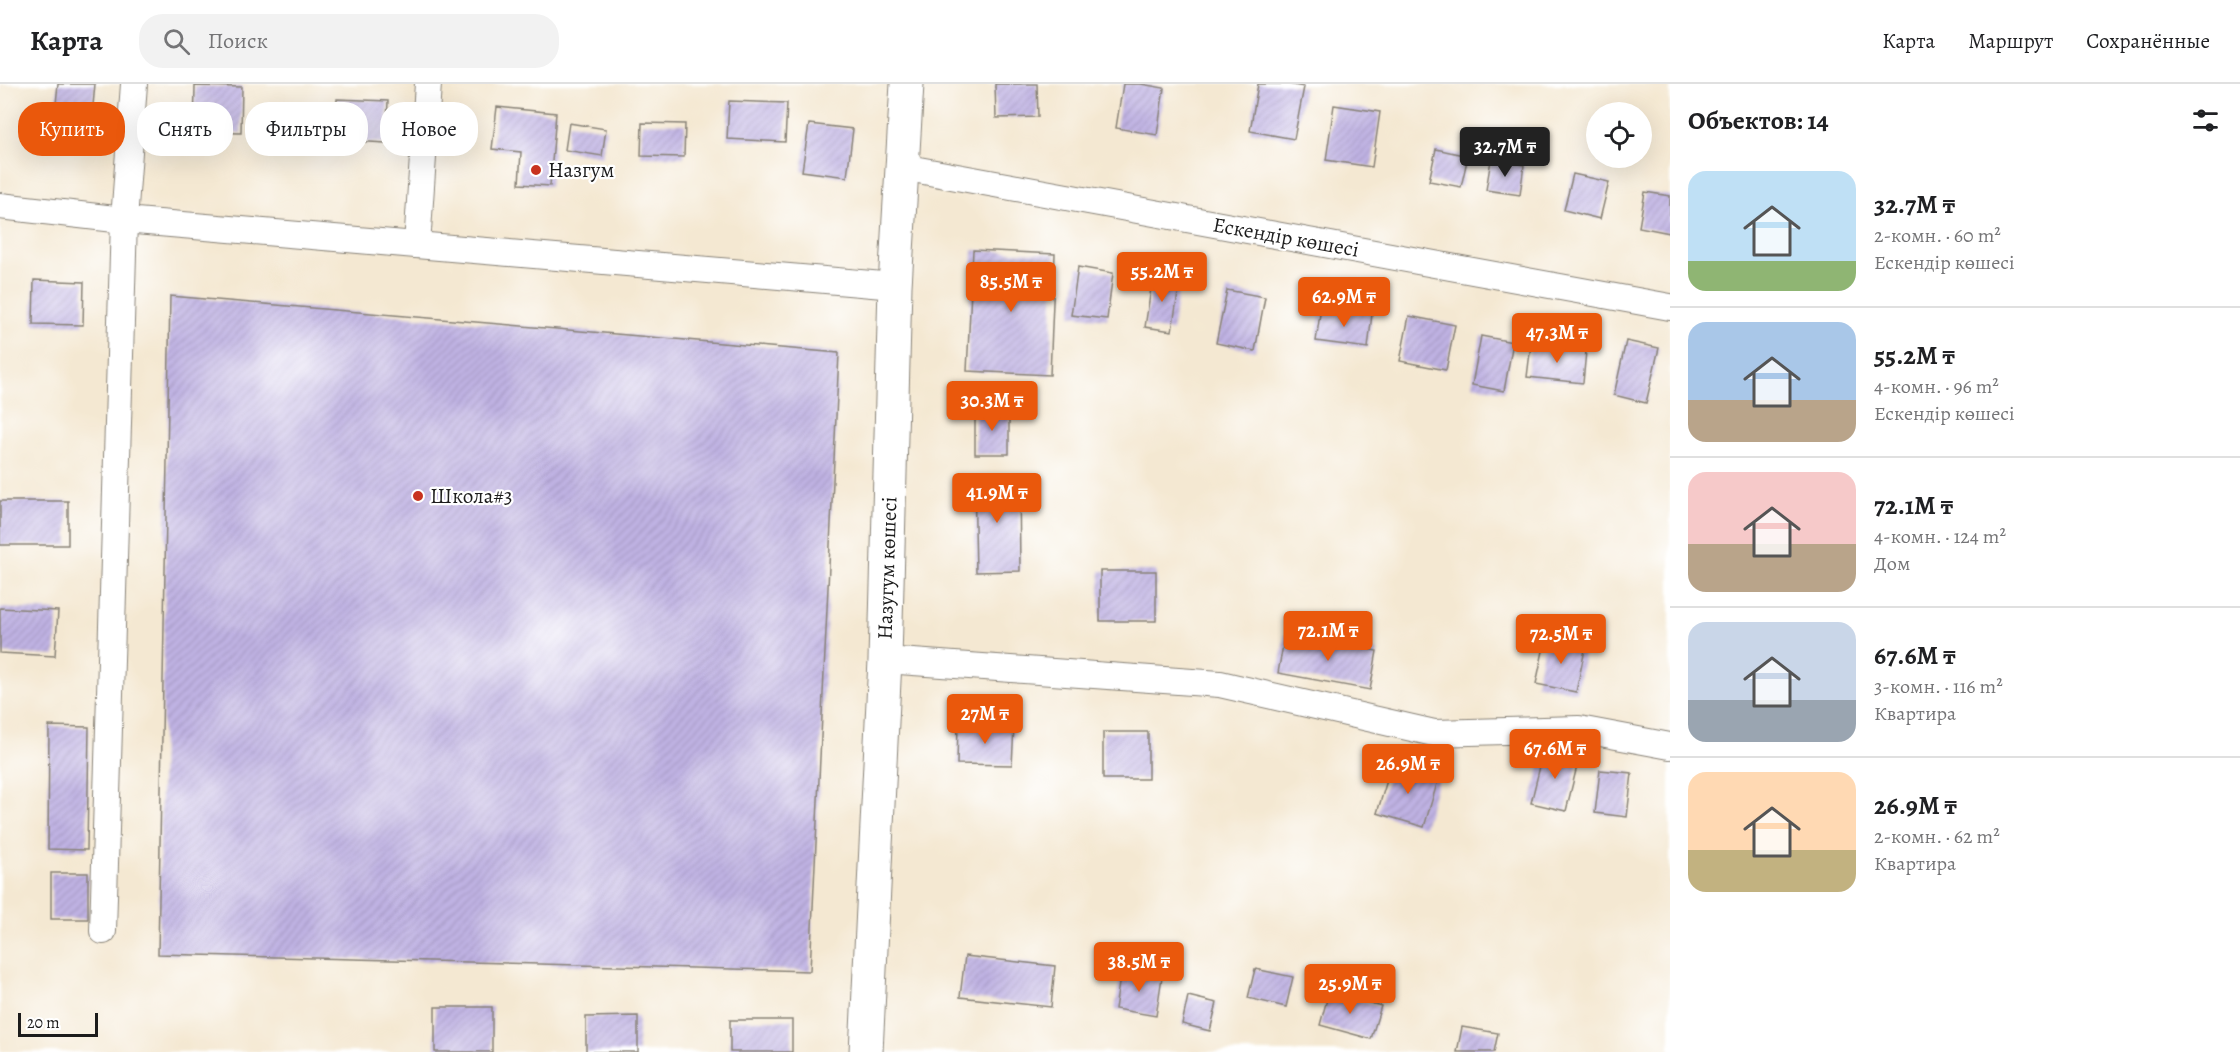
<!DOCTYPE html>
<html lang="ru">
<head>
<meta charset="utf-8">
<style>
  body { margin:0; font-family:Alegreya,serif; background:#f2f2f2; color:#202124; height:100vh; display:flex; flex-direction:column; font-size:22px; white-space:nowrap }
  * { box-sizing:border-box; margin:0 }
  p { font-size:20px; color:#757577 }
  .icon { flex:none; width:33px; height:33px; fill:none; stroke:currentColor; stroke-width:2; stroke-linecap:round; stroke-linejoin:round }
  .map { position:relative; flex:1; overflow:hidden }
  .sheet { display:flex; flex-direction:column; background:#fff; width:570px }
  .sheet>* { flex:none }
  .guide { position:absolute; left:18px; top:18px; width:570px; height:54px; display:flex; gap:12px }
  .buttons { position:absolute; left:1586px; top:18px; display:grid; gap:12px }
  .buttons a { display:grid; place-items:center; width:66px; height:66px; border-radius:50%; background:#fff; box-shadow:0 6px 24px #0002; font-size:30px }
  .scale { position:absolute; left:18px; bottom:15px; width:80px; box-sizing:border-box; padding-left:6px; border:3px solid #1c1c1c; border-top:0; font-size:16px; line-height:21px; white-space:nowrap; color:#1c1c1c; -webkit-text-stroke:4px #fff; paint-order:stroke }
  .price { position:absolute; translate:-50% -51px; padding:0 14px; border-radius:6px; background:#ea580c; color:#fff; font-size:20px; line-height:39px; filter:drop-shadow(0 2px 3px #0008) }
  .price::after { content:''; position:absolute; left:50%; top:36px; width:18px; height:14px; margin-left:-9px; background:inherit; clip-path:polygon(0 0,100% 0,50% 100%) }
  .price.selected { background:#222; color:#fff }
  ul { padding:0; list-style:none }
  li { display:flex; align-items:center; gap:18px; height:150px; padding:0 18px }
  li+li { border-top:2px solid #e0e0e0 }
  li span { display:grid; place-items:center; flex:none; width:168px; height:120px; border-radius:18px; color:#555 }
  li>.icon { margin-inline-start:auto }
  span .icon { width:72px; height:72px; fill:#fffc; stroke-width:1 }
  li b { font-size:26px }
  h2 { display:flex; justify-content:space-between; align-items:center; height:72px; padding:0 18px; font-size:26px }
  .chip { padding:0 21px; border-radius:24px; background:#fff; box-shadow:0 6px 24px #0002; font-size:21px; line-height:54px }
  .chip.selected { background:#ea580c; color:#fff }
  header { display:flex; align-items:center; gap:36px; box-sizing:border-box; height:84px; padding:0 30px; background:#fff; border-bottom:2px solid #e0e0e0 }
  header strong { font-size:28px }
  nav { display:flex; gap:33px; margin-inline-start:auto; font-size:21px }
  .search { width:420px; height:54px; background:#f2f2f2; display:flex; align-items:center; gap:15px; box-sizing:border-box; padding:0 21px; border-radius:24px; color:#757577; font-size:22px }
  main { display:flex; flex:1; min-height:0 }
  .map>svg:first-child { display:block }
</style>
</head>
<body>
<header>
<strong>Карта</strong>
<div class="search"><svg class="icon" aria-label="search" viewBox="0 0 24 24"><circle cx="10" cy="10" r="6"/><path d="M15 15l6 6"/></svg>Поиск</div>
<nav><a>Карта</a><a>Маршрут</a><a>Сохранённые</a></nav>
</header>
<main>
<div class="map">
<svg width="1670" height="968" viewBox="0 0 1670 968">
  <defs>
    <pattern id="building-hatch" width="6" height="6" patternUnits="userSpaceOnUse" patternTransform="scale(1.5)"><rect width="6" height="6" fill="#bfb2e3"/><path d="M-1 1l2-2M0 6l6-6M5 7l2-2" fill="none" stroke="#a498c2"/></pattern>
  </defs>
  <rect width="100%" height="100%" fill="#fff"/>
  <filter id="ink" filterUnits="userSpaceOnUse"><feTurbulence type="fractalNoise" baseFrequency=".0167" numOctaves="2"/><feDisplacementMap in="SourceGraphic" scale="12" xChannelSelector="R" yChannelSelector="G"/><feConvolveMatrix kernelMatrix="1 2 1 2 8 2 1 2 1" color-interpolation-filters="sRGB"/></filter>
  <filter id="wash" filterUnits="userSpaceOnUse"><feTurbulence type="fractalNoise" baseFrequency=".008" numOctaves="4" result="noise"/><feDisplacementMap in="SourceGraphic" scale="24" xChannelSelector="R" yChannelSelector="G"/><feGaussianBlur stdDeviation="1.35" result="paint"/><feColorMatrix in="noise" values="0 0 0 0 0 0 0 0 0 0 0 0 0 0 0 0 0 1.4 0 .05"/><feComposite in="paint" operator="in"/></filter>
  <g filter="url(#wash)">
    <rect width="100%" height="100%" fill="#f4e8d2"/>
    <g id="blocks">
      <g fill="url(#building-hatch)">
        <path d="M 58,0 L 95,0 L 91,43 L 54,40 Z"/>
        <path d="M 995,0 L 1037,0 L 1038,33 L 996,34 Z"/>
        <path d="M 1123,0 L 1141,0 L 1164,4 L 1157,51 L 1116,44 Z"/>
        <path d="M 1258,0 L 1288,0 L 1304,3 L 1294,55 L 1250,47 Z"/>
        <path d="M 195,2 L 242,3 L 241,49 L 194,48 Z"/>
        <path d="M 337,15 L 388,17 L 386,59 L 335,56 Z"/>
        <path d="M 729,17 L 787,19 L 785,58 L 727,55 Z"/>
        <path d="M 1334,21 L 1380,28 L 1372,83 L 1326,76 Z"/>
        <path d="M 497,23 L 556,29 L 550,102 L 519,100 L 521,68 L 492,65 Z"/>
        <path d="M 569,39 L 606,45 L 602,72 L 565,66 Z"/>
        <path d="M 642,39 L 685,40 L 684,73 L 641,72 Z"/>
        <path d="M 809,40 L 853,45 L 847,93 L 802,87 Z"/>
        <path d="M 1436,65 L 1468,72 L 1461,103 L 1429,97 Z"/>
        <path d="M 1491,76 L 1524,81 L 1520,111 L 1486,106 Z"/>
        <path d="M 1573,90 L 1609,98 L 1600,135 L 1564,126 Z"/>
        <path d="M 1645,108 L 1670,112 L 1670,149 L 1639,143 Z"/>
        <path d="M 973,166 L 1055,170 L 1050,291 L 967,287 Z"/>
        <path d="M 1078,183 L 1113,189 L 1107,235 L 1071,231 Z"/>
        <path d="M 1153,192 L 1180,196 L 1172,247 L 1145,243 Z"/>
        <path d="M 34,196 L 84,198 L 83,241 L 33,240 Z"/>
        <path d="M 1227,206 L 1265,213 L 1255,267 L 1216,259 Z"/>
        <path d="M 170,212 L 839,269 L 810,887 L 158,870 Z"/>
        <path d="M 1321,223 L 1372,230 L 1368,264 L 1316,257 Z"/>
        <path d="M 1409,232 L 1455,241 L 1446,286 L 1400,277 Z"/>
        <path d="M 1481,252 L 1513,258 L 1504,307 L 1472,301 Z"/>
        <path d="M 1626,257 L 1659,264 L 1646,319 L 1614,311 Z"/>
        <path d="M 1531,260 L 1586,267 L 1583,299 L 1527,293 Z"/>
        <rect x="975" y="327" width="34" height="43"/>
        <path d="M 1019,393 L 1020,487 L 976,488 L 974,394 Z"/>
        <rect x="0" y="417" width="68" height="44"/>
        <rect x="1100" y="487" width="56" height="50"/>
        <path d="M 0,524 L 58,527 L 55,572 L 0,569 Z"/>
        <path d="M 1285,550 L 1377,567 L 1370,606 L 1278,589 Z"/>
        <path d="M 1546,553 L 1586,561 L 1576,608 L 1536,600 Z"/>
        <path d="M 958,640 L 1014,642 L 1012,681 L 957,680 Z"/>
        <path d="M 49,642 L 89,643 L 87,766 L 48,765 Z"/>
        <rect x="1103" y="648" width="45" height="47"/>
        <path d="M 1544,666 L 1579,674 L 1566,727 L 1531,719 Z"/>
        <path d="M 1392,680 L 1439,693 L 1424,743 L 1377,729 Z"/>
        <path d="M 1600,686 L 1632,689 L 1627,733 L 1595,729 Z"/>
        <rect x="51" y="789" width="37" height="46"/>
        <path d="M 965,872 L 1055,882 L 1051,923 L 960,913 Z"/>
        <path d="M 1255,885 L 1293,893 L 1286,923 L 1248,914 Z"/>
        <path d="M 1121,887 L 1162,893 L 1156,932 L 1115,925 Z"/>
        <path d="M 1329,908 L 1381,922 L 1371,955 L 1320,941 Z"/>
        <path d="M 1188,912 L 1217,919 L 1210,947 L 1182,940 Z"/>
        <rect x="435" y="923" width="57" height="45"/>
        <path d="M 638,932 L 638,968 L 586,968 L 586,933 Z"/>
        <rect x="730" y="936" width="62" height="32"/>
        <path d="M 1462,943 L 1498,949 L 1494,968 L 1457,968 Z"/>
      </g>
    </g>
  </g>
  <g filter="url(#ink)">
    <use href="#blocks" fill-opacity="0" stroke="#888277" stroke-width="1.5"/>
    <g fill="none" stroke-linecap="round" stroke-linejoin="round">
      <defs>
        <g id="minor">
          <path d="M 902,83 L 1670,223"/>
          <path d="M 0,122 L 124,136 L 895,202"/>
          <path d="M 417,161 L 428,0"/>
          <path d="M 885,576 L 1220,600 L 1434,649 L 1579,645 L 1670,662"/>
          <path d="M 103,847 L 124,136 L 134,0"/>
        </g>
        <path id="tertiary" d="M 866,968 L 885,576 L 895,202 L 907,0"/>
      </defs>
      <use href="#minor" stroke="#888277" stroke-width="28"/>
      <use href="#tertiary" stroke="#888277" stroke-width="35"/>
      <use href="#minor" stroke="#fff" stroke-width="26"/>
      <use href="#tertiary" stroke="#fff" stroke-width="33"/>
    </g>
  </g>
  <g fill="#c8321e" stroke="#fff" stroke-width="2">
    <circle cx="536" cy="86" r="6"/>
    <circle cx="418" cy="412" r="6"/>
  </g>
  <g text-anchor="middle" stroke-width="4.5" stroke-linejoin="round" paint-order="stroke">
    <g font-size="21" fill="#1c1c1c" stroke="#fff" text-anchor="start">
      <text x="548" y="93">Назгум</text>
      <text x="430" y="419">Школа#3</text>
    </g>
    <g font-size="21" fill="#1c1c1c" stroke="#fff">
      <text transform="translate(1286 153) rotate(10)" y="7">Ескендір көшесі</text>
      <text transform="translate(887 484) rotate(-88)" y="7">Назугум көшесі</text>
    </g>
  </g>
</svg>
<div class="buttons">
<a><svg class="icon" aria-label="locate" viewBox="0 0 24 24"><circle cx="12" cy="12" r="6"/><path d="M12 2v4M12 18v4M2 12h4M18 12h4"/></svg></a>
</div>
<div class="scale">20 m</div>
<b class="price selected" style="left:1505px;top:94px">32.7M ₸</b>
<b class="price" style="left:1162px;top:219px">55.2M ₸</b>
<b class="price" style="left:1011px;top:229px">85.5M ₸</b>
<b class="price" style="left:1344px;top:244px">62.9M ₸</b>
<b class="price" style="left:1557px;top:280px">47.3M ₸</b>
<b class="price" style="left:992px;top:348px">30.3M ₸</b>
<b class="price" style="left:997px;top:440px">41.9M ₸</b>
<b class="price" style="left:1328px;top:578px">72.1M ₸</b>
<b class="price" style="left:1561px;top:581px">72.5M ₸</b>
<b class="price" style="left:985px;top:661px">27M ₸</b>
<b class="price" style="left:1555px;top:696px">67.6M ₸</b>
<b class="price" style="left:1408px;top:711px">26.9M ₸</b>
<b class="price" style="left:1139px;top:909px">38.5M ₸</b>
<b class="price" style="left:1350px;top:931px">25.9M ₸</b>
<div class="guide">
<a class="chip selected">Купить</a>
<a class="chip">Снять</a>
<a class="chip">Фильтры</a>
<a class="chip">Новое</a>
</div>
</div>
<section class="sheet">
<h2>Объектов: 14<svg class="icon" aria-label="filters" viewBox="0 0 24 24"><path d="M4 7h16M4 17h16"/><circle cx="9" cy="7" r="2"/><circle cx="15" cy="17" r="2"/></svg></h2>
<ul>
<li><span style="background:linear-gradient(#bfe0f5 75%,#8fb573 0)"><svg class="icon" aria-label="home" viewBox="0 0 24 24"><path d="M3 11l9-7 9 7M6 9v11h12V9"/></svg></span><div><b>32.7M ₸</b><p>2-комн. · 60 m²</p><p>Ескендір көшесі</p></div></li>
<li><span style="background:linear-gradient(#a9c7e8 65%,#b9a48a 0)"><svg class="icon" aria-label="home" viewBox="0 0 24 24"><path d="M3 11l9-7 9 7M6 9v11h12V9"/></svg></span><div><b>55.2M ₸</b><p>4-комн. · 96 m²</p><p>Ескендір көшесі</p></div></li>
<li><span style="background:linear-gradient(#f6c9c9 60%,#b9a48a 0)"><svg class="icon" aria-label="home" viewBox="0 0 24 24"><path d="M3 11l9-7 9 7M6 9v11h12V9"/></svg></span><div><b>72.1M ₸</b><p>4-комн. · 124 m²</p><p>Дом</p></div></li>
<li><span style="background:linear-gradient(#c9d6e8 65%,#9aa5b1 0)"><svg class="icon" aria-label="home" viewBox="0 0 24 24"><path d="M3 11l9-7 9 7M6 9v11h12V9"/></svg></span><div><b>67.6M ₸</b><p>3-комн. · 116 m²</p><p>Квартира</p></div></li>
<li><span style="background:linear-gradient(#ffd9b3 65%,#c2b280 0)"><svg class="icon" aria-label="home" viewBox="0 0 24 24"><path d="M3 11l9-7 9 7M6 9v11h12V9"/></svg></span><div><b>26.9M ₸</b><p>2-комн. · 62 m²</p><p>Квартира</p></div></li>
</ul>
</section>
</main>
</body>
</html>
